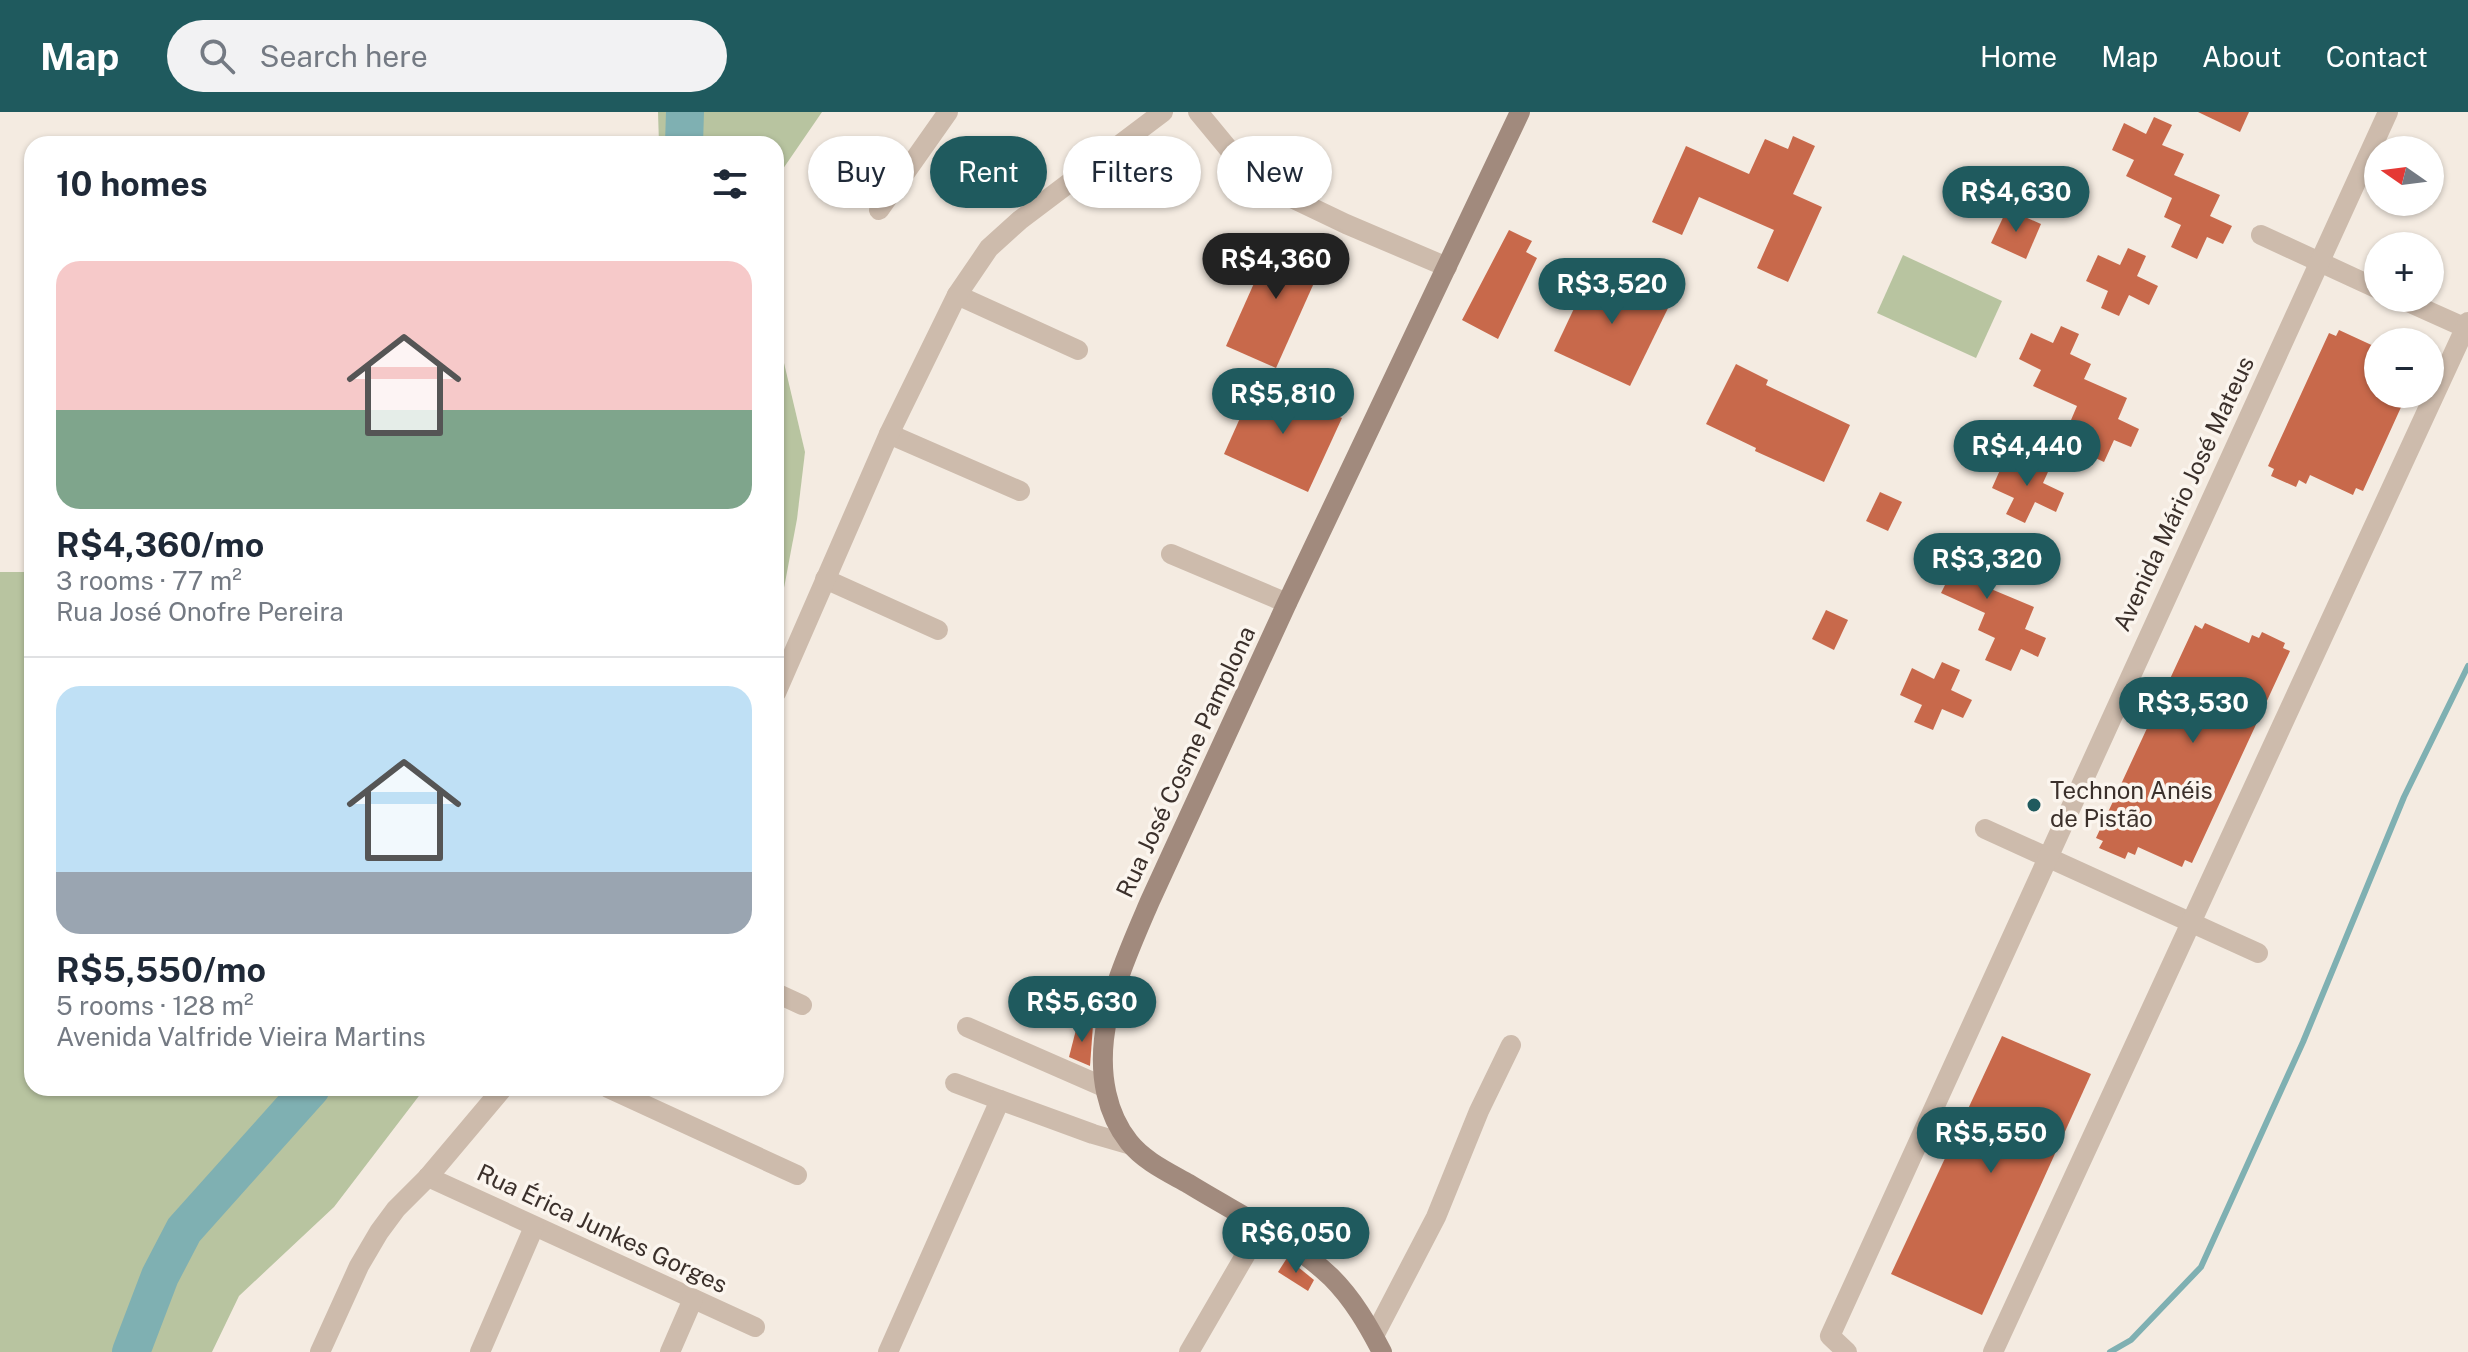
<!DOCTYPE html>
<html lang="en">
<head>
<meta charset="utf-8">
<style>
  body { margin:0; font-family:"Public Sans",sans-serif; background:#f2f2f3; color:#1f2937; height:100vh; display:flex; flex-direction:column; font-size:30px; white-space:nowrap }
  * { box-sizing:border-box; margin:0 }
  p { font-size:26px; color:#747a83 }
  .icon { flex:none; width:44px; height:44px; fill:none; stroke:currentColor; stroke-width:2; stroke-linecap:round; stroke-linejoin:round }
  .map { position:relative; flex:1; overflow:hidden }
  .details { position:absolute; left:24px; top:24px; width:760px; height:960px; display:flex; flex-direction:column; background:#fff; border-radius:24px; box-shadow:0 2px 6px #0004 }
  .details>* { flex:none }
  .hud { position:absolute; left:808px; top:24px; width:760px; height:72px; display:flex; gap:16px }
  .needle { width:52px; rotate:284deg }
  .buttons { position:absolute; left:2364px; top:24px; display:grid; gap:16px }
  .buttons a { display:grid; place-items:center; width:80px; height:80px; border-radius:50%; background:#fff; box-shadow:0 2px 6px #0004; font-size:40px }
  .price { position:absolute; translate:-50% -68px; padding:0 18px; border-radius:28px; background:#1f5a5e; color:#fff; font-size:26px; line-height:52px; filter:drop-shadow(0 2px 4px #0008) }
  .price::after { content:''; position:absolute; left:50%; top:48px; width:24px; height:18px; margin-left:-12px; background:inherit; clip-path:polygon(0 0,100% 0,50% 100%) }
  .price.current { background:#222; color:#fff }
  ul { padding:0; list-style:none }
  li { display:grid; align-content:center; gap:16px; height:424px; padding:0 32px }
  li+li { border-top:2px solid #e0e1e3 }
  li span { display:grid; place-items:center; height:248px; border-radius:24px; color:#555 }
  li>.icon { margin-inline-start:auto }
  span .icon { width:144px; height:144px; fill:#fffc; stroke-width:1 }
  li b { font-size:34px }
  h2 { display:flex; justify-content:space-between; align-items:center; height:96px; padding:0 32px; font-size:34px }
  .pill { padding:0 28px; border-radius:36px; background:#fff; box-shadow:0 2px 6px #0004; font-size:28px; line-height:72px }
  .pill.current { background:#1f5a5e; color:#fff }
  header { display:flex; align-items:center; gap:48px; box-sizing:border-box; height:112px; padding:0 40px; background:#1f5a5e; color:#fff }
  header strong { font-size:38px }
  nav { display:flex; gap:44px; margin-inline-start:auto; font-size:28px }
  .search { width:560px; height:72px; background:#f2f2f3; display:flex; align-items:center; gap:20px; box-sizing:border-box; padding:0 28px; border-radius:44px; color:#747a83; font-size:30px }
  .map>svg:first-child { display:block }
</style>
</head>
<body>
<header>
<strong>Map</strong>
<div class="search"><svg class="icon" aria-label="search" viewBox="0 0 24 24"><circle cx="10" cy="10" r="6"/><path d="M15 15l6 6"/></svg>Search here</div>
<nav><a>Home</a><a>Map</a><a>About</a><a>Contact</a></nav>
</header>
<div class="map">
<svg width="2468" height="1240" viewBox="0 0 2468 1240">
  <rect width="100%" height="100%" fill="#f4ebe1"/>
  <g fill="#b8c4a0">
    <path d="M 658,0 L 822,0 L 776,67 L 776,32 L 659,32 Z"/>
    <path d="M 1903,143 L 2002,189 L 1976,246 L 1877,201 Z"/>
    <path d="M 776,217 L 805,340 L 797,407 L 780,497 L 776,503 Z"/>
    <path d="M 0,460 L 32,460 L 32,976 L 425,976 L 334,1095 L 239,1184 L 212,1240 L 0,1240 Z"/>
  </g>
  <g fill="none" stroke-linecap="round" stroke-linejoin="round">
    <path stroke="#7fb0b2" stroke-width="6" d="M 2110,1240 L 2131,1228 L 2201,1155 L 2303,930 L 2404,685 L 2468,554"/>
    <g stroke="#7fb0b2" stroke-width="38">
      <path d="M 684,32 L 685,0"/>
      <path d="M 131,1240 L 160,1164 L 184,1118 L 311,976"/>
    </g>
  </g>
  <g fill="#c8694b">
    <path d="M 2198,0 L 2249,0 L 2240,20 Z"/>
    <path d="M 2154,5 L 2172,13 L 2162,33 L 2184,42 L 2174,63 L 2220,83 L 2210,104 L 2232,114 L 2223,132 L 2207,125 L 2197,147 L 2171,135 L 2181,113 L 2164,105 L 2172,86 L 2126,64 L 2134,48 L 2112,38 L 2124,11 L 2146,22 Z"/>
    <path d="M 1793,24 L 1815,34 L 1793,82 L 1822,95 L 1788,170 L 1757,156 L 1774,118 L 1699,85 L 1682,123 L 1652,110 L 1686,34 L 1749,62 L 1765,27 L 1788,37 Z"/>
    <path d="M 2007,97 L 2041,112 L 2026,147 L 1991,131 Z"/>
    <path d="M 1509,118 L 1532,129 L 1526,140 L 1537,146 L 1498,227 L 1462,208 Z"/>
    <path d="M 1276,122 L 1326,144 L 1276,256 L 1226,234 Z"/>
    <path d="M 2128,136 L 2146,144 L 2137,164 L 2158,174 L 2149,193 L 2129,183 L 2119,204 L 2101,196 L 2108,179 L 2086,169 L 2098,143 L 2120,153 Z"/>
    <path d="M 1594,154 L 1671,190 L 1630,274 L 1554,239 Z"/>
    <path d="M 2061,214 L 2079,222 L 2070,242 L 2091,252 L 2084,267 L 2127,286 L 2118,307 L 2139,317 L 2131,335 L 2114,328 L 2104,350 L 2078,338 L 2088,316 L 2071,308 L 2077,294 L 2033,274 L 2041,258 L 2019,247 L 2031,221 L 2053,231 Z"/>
    <path d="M 2339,218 L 2378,236 L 2378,282 L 2407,282 L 2363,379 L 2356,376 L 2353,383 L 2310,363 L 2306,372 L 2299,368 L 2296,375 L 2271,364 L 2274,357 L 2268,354 L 2329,221 L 2336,224 Z"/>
    <path d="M 1736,252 L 1768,268 L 1766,273 L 1850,313 L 1824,370 L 1755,339 L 1756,336 L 1706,312 Z"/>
    <path d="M 1257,268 L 1342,306 L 1308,380 L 1224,342 Z"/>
    <path d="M 2034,342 L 2052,351 L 2043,371 L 2064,381 L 2056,400 L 2035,390 L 2025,411 L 2006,402 L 2014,386 L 1992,376 L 2004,349 L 2026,360 Z"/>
    <path d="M 1880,380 L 1902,390 L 1888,419 L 1866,409 Z"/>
    <path d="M 1969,421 L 1987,430 L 1978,449 L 1999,459 L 1991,477 L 2034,495 L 2025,517 L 2046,526 L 2038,545 L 2021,537 L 2011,559 L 1985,548 L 1995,526 L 1978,518 L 1985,501 L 1941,481 L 1949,465 L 1927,455 L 1939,428 L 1961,438 Z"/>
    <path d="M 1826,498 L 1848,508 L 1834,538 L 1812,527 Z"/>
    <path d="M 2205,511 L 2249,531 L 2252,523 L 2259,526 L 2262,520 L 2285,531 L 2283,536 L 2290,539 L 2192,751 L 2185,748 L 2182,755 L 2138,735 L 2135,743 L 2128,740 L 2125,747 L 2099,736 L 2103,729 L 2096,726 L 2195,513 L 2202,517 Z"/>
    <path d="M 1942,550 L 1960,558 L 1951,578 L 1972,588 L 1963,606 L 1942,597 L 1933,618 L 1914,610 L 1922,593 L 1900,583 L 1912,556 L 1934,567 Z"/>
    <path d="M 1078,910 L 1093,913 L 1090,954 L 1069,945 Z"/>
    <path d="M 2002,924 L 2091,962 L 1982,1203 L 1891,1162 Z"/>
    <path d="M 1287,1146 L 1314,1168 L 1308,1179 L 1278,1160 Z"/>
  </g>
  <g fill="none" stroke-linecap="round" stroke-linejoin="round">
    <g stroke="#cdbbac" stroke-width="20">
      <path d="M 879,98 L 948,0"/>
      <path d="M 2261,123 L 2378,177"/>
      <path d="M 957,183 L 1078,238"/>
      <path d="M 2399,186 L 2468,217"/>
      <path d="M 889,322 L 1020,379"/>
      <path d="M 1171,442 L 1287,491"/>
      <path d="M 825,467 L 938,518"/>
      <path d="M 776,581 L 889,322 L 957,183 L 989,136 L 1020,108 L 1163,0"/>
      <path d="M 1985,717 L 2258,841"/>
      <path d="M 776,881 L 802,893"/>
      <path d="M 967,915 L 1104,975"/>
      <path d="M 955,971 L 1000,988"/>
      <path d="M 608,976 L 797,1063"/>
      <path d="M 428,1065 L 755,1215"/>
      <path d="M 1374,1224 L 1436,1105 L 1479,999 L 1511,933"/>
      <path d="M 320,1240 L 359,1154 L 379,1120 L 396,1097 L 428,1065 L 503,976"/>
      <path d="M 480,1240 L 534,1115"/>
      <path d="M 670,1240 L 693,1187"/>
      <path d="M 888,1240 L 1000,988 L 1093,1022 L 1131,1033"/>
      <path d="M 1189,1240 L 1261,1116"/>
      <path d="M 1847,1240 L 1830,1224 L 2388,0"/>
      <path d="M 1993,1240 L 2468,210"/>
    </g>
    <path stroke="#cdbbac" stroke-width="20" d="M 1198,0 L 1241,52 L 1277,79 L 1346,112 L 1447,155"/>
    <path stroke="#a18a7d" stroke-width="20" d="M 1382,1240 C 1368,1213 1353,1187 1331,1165 C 1291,1127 1236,1101 1189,1072 C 1168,1060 1144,1049 1129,1030 C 1106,1001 1100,963 1104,927 C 1109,881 1132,831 1150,789 L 1287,491 L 1520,0"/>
  </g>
  <circle fill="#1f5a5e" stroke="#fbf5ee" stroke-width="3" cx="2034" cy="693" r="8"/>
  <g text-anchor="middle" stroke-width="7" stroke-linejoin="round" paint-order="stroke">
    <g font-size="24" fill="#3b302b" stroke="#fbf5ee">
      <text transform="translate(2184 382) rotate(-65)" y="8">Avenida Mário José Mateus</text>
      <text transform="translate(1186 650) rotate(-65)" y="8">Rua José Cosme Pamplona</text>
      <text transform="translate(602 1117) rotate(25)" y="8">Rua Érica Junkes Gorges</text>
    </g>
    <g font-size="24" fill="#3b302b" stroke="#fbf5ee" text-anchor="start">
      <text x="2050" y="687">Technon Anéis<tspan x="2050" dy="28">de Pistão</tspan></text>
    </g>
  </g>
</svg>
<div class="buttons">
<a><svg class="needle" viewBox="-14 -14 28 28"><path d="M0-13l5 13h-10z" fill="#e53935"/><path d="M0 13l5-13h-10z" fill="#747a83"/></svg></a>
<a>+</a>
<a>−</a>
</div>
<b class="price" style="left:2016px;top:122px">R$4,630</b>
<b class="price current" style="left:1276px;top:189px">R$4,360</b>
<b class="price" style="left:1612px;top:214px">R$3,520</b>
<b class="price" style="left:1283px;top:324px">R$5,810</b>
<b class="price" style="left:2027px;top:376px">R$4,440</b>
<b class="price" style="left:1987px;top:489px">R$3,320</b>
<b class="price" style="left:2193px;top:633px">R$3,530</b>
<b class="price" style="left:1082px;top:932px">R$5,630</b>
<b class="price" style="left:1991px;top:1063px">R$5,550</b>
<b class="price" style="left:1296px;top:1163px">R$6,050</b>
<div class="hud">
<a class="pill">Buy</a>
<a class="pill current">Rent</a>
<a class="pill">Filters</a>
<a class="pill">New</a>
</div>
<section class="details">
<h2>10 homes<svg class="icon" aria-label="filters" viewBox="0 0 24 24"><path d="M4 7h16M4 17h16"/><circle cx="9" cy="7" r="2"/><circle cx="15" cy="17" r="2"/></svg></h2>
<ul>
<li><span style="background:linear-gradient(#f6c9c9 60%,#7fa58c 0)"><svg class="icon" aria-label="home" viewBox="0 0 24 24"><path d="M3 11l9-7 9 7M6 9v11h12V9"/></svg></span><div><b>R$4,360/mo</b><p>3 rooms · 77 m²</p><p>Rua José Onofre Pereira</p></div></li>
<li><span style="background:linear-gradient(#bfe0f5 75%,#9aa5b1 0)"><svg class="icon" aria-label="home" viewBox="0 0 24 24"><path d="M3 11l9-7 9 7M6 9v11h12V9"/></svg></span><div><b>R$5,550/mo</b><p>5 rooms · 128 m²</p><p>Avenida Valfride Vieira Martins</p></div></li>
</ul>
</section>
</div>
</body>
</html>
